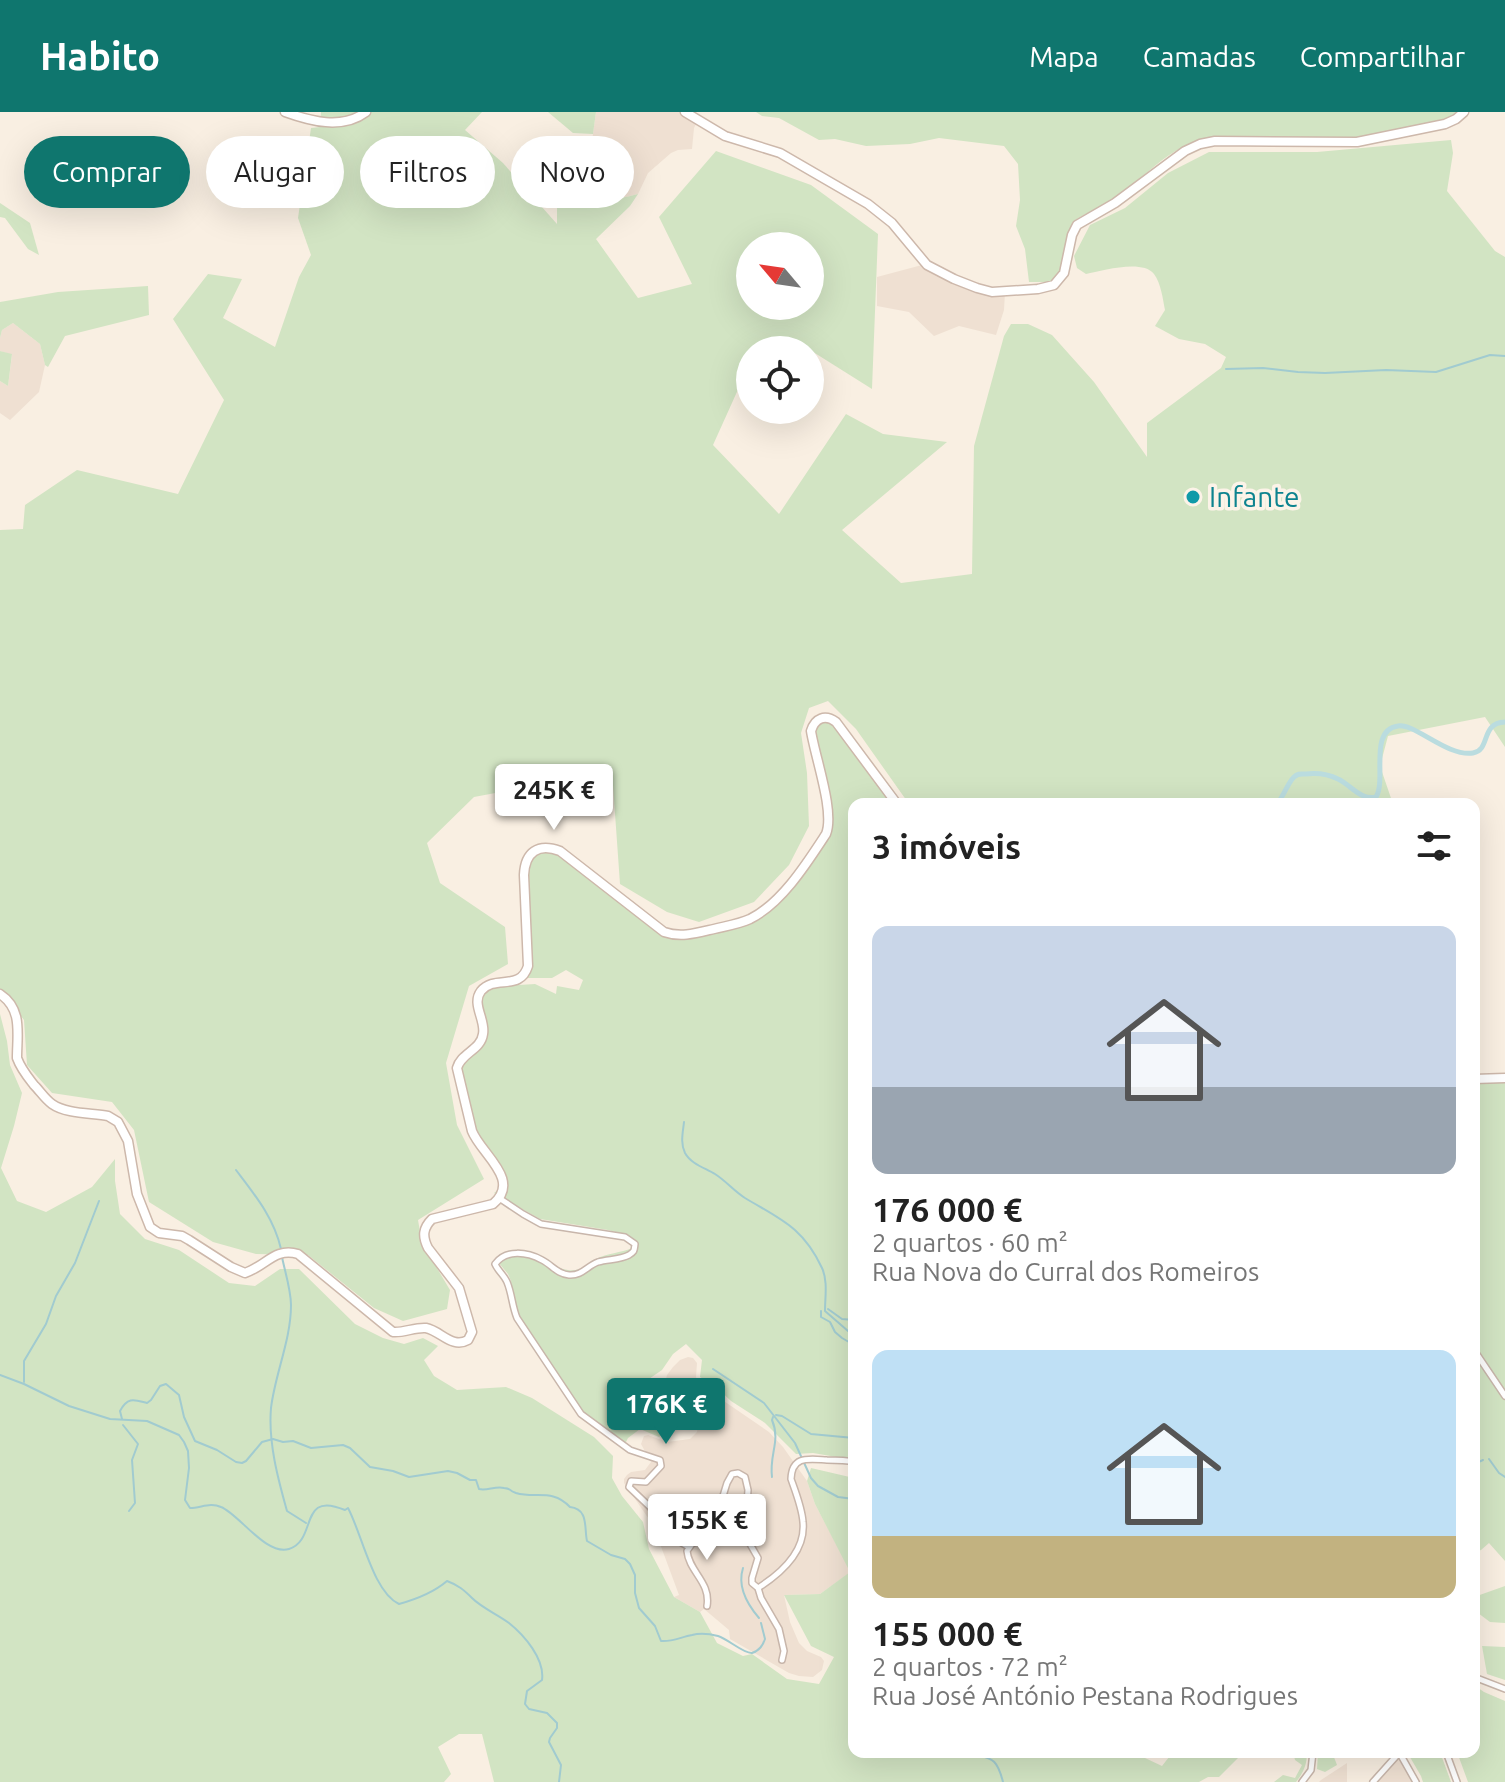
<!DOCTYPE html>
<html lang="pt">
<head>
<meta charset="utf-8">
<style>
  body { margin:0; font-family:Ubuntu,sans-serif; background:#f2f2f2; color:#222; height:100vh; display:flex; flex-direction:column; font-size:30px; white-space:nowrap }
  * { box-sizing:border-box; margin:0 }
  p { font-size:26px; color:#767676 }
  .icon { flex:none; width:44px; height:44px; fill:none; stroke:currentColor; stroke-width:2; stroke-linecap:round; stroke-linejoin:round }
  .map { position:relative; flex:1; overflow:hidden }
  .details { position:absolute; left:848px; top:686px; width:632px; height:960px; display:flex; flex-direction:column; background:#fff; border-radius:16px; box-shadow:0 8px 32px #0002 }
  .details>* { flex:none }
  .top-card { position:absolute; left:24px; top:24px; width:704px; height:72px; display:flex; gap:16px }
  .needle { width:52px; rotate:299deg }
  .tools { position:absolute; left:736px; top:120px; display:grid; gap:16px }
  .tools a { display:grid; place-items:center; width:88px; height:88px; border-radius:50%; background:#fff; box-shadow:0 8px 32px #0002; font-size:40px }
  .price { position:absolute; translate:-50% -68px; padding:0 18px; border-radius:8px; background:#fff; color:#222; font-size:26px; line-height:52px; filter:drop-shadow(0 2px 4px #0008) }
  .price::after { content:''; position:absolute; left:50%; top:48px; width:24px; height:18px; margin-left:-12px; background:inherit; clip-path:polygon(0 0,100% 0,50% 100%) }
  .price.selected { background:#0f766e; color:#fff }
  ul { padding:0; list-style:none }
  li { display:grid; align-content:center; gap:16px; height:424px; padding:0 24px }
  li span { display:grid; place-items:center; height:248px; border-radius:16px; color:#555 }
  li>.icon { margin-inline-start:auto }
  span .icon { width:144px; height:144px; fill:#fffc; stroke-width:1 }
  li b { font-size:34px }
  h2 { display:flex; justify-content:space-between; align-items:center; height:96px; padding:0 24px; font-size:34px }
  .pill { padding:0 28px; border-radius:36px; background:#fff; box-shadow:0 8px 32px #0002; font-size:28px; line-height:72px }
  .pill.selected { background:#0f766e; color:#fff }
  header { display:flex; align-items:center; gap:48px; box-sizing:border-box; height:112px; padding:0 40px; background:#0f766e; color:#fff }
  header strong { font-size:38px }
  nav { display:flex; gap:44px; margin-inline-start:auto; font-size:28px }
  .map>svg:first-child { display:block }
</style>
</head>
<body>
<header>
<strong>Habito</strong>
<nav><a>Mapa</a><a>Camadas</a><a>Compartilhar</a></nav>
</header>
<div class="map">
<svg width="1505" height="1670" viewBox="0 0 1505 1670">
  <rect width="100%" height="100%" fill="#f9efe2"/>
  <g fill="#efe0d2">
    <path d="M 596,0 L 685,0 L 698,8 L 694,16 L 692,37 L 678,38 L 671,41 L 648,61 L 638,82 L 615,88 L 593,88 L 557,79 L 555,68 L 543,64 L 550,43 L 590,44 Z"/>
    <path d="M 922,153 L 958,170 L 1005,180 L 1004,198 L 996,223 L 959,214 L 934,224 L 909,200 L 877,194 L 877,165 Z"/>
    <path d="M 13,211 L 40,232 L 45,253 L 39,280 L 10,308 L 0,301 L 0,269 L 8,274 L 12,243 L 0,239 L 0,226 L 2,218 Z"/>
    <path d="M 688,1245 L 693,1246 L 697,1251 L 696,1265 L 699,1272 L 769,1320 L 783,1335 L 807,1369 L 815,1392 L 851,1460 L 820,1482 L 784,1483 L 790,1510 L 799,1531 L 807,1539 L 821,1545 L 824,1549 L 822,1558 L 813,1565 L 799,1564 L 789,1561 L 730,1527 L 729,1518 L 704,1497 L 700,1500 L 674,1485 L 679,1483 L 653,1413 L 624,1371 L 624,1367 L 627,1363 L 631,1360 L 645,1358 L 651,1350 L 641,1332 L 644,1324 L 648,1323 L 667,1330 L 690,1327 L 697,1320 L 698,1312 L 693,1304 L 675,1292 L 668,1282 L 664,1274 L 667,1263 L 673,1255 L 680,1248 Z"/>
    <path d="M 1399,1646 L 1414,1670 L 1378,1670 Z"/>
    <path d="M 1347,1651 L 1347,1670 L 1319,1670 L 1321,1668 Z"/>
  </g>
  <g fill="#d2e4c3" fill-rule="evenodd">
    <path d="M 321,0 L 482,0 L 465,18 L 503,51 L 557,112 L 557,79 C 593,86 602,92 638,82 L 630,94 L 596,127 L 638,186 L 692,172 L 659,105 L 716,39 L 811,73 L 878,122 L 872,277 L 810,238 L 750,238 L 750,251 L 713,333 L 779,402 L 846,302 L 883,322 L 947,330 L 842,418 L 901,471 L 972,462 L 974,334 L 1004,224 L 1011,212 L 1028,212 L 1052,223 L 1094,270 L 1147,345 L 1147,311 L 1221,256 L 1226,245 L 1205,232 L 1179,227 L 1155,214 L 1165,198 C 1163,188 1161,171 1154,162 C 1142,147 1102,159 1086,162 L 1077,156 L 1074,144 L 1090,113 L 1125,96 L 1168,61 L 1209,40 L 1317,40 L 1451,28 L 1453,41 L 1447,79 L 1495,139 L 1505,145 L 1505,635 L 1485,605 L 1388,624 L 1380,654 L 1393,692 L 909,692 L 856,617 L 828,589 L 809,596 L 801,621 L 807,661 L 809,714 L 789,753 L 754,790 L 699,810 L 667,800 L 620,772 L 612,659 L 474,685 L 427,731 L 440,771 L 505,815 L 508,852 L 469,874 L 446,951 L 457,1013 L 484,1067 L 418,1108 L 422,1131 L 450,1178 L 447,1197 L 403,1209 L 374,1196 L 308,1143 L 256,1142 L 213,1130 L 149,1090 L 134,1018 L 112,990 L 52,981 L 27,953 L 24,908 L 0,878 L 0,418 L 23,417 L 25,393 L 77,358 L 178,382 L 224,288 L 173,207 L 208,162 L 242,167 L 223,206 L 275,235 L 299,165 L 311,143 L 298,106 L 311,16 L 320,15 ZM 750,134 L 810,134 L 810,194 L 750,194 Z"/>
    <path d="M 548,0 L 596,0 L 593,22 L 573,21 Z"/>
    <path d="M 756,0 L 1460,0 L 1449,7 L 1360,25 L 1210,27 C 1169,31 1143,69 1110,90 C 1098,99 1082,101 1072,111 L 1062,160 L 1052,170 L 1029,170 L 1025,137 L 1016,114 L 1020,88 L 1018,52 L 1004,34 L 939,26 L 910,32 L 866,34 L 835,27 L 819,28 L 779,6 L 762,4 Z"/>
    <path d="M 0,91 L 30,111 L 39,143 L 28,137 L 5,106 L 0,105 Z"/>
    <path d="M 148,174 L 149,203 L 65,224 L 48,255 L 45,253 L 40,232 L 13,211 L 2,218 L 0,226 L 0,190 L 58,180 Z"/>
    <path d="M 0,239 L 12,242 L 8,274 L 0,269 Z"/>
    <path d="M 816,609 L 836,610 L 897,692 L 854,692 L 854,1348 L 813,1341 L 796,1342 L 765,1311 L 731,1289 L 714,1273 L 700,1265 L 702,1248 L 686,1232 L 673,1242 L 662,1258 L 640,1273 C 645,1293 651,1295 669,1302 L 671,1315 L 659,1325 L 640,1317 L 628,1326 L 625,1332 L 579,1299 L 515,1202 L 511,1169 L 508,1162 L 498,1150 L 499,1143 C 512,1135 528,1137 541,1144 C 551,1149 556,1157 568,1158 C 581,1160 586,1152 596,1147 C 607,1141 621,1141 632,1136 L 634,1129 L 623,1122 L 608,1118 L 540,1107 L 494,1081 L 503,1074 L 503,1067 L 475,1027 L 459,950 L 479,931 L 481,879 L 504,870 L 519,873 L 535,872 L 556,882 L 557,874 L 579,878 L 583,868 L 566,858 L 552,866 L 522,866 L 528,854 L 524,754 L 537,737 L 560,739 L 652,812 L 681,824 L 730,813 L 763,798 L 793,770 L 829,710 L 812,625 Z"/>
    <path d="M 0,902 L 7,929 L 10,953 L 22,981 L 14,1014 L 1,1056 L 17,1089 L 46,1100 L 92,1075 L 115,1047 L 115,1069 L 120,1102 L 145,1127 L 179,1138 L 229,1171 L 255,1174 L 280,1157 L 299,1157 L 355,1212 L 383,1226 L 404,1232 L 423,1226 L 438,1234 L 424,1248 L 434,1264 L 457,1278 L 506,1275 L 532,1286 L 594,1325 L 613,1344 L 612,1366 L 622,1384 L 643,1410 L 649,1437 L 674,1485 L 700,1500 L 717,1531 L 743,1544 L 752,1542 L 787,1567 L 819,1572 L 834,1545 L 811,1534 L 784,1483 L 820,1482 L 850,1460 L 815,1392 L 807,1369 L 811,1356 L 854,1366 L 854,1640 L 1143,1640 L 1145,1646 L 1162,1654 L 1173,1640 L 1241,1640 L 1241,1643 L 1219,1665 L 1208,1665 L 1199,1670 L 494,1670 L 482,1622 L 459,1622 L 438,1635 L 451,1662 L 444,1670 L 0,1670 Z"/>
    <path d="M 1474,968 L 1505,971 L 1505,1449 L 1489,1431 L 1481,1438 L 1474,1441 Z"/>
    <path d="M 1505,1474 L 1505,1511 L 1490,1510 L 1474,1498 L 1474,1485 Z"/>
    <path d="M 1482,1534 L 1505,1535 L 1505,1568 L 1487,1562 Z"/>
    <path d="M 1474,1573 L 1484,1580 L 1505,1589 L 1505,1670 L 1468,1670 L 1457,1640 L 1474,1640 Z"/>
    <path d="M 1293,1640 L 1307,1640 C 1307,1652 1304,1660 1296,1670 L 1274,1670 L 1283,1663 L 1295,1666 L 1302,1653 L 1295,1648 Z"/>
    <path d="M 1318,1640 L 1332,1640 L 1337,1653 L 1325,1660 L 1317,1657 Z"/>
    <path d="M 1407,1640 L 1440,1640 L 1451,1670 L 1423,1670 L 1421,1664 Z"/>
  </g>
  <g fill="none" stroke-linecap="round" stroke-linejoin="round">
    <g stroke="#a1cbd0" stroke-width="2">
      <path d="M 1226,257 L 1263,256 L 1298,260 L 1325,261 L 1386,258 L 1436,260 L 1490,243 L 1505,244"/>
      <path d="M 684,1010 C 683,1020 680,1031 685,1041 C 691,1052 705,1056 715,1062 C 726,1069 734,1079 745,1086 C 780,1107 803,1115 822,1156 C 828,1169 825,1185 825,1199 L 848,1219 L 854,1221"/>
      <path d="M 236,1058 C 255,1083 274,1106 281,1137"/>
      <path d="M 282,1145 C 285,1160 291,1178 291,1193 C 291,1228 275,1262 271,1296 C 268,1330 278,1367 287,1399 L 306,1411"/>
      <path d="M 828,1197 L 842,1207 L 854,1208"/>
      <path d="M 821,1199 L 821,1205 L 830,1210 L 835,1220 L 842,1226 L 854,1233"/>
      <path d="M 713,1257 L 764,1291 L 795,1331 L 811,1366 L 818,1374 L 838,1385 L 854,1387"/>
      <path d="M 0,1263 L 24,1272 L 69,1294 L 110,1307 L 147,1309 L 179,1323 L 184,1330 L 188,1339 L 189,1356 L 185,1388 L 190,1396 C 201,1396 210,1390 221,1395 C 239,1402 266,1444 289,1437 C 318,1428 298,1378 345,1398 L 348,1396 C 362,1422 373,1480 399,1492 C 417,1487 433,1481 447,1469 C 458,1473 464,1478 472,1486 C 482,1496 497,1502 509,1511 C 524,1523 545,1547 542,1568 L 527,1579 L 525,1592 L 529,1597 L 547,1601 L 557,1611 L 557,1616 L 550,1626 L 549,1630 L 561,1653 L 559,1670"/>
      <path d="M 24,1270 L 24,1249 L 46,1212 L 56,1184 L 75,1151 L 99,1089"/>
      <path d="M 776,1303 L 782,1304 L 811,1322 L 854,1326"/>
      <path d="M 122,1307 L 120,1299 C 128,1284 135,1288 147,1291 L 151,1288 L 160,1274 L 166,1272 L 179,1283 L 184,1305 L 195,1329 L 217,1338 L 236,1350 L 242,1351 L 246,1349 L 262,1330 L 273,1327 L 283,1330 L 293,1329 L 311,1336 L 343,1333 L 350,1336 L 370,1355 L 393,1359 L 409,1365 L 448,1359 L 457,1361 L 470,1368 L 476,1368 L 479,1377 C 487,1379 495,1374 504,1376 C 513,1377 507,1378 516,1381 C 536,1387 552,1376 570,1395 C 589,1397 584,1416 587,1429 L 611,1443 L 625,1447 L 630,1452 L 635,1463 L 635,1481 L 639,1496 L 655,1514 L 661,1529 C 672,1530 681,1525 692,1523 C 700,1521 710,1522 718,1524 C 728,1527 744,1542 752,1541 C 759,1539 763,1533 765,1527 L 761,1511"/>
      <path d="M 123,1313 L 138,1332 L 132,1348 L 135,1391 L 129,1399"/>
      <path d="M 1489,1347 L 1499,1361 L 1505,1365"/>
      <path d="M 1474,1352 L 1483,1348"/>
      <path d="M 772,1365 C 769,1342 781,1329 772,1308 L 773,1305"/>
      <path d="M 743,1456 C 737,1475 747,1492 759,1506"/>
      <path d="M 967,1640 C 990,1648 996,1642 1003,1670"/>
    </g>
    <path stroke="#badcdf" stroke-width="5" d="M 1277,692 C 1284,684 1287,672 1294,665 C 1298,661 1301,662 1306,662 C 1316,661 1328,662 1338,667 C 1351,673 1361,689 1376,685 C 1387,668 1368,618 1398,614 C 1415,611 1447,645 1473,641 C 1491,638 1480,611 1505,610"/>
    <defs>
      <g id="minor">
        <path d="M 499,1086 L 523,1102 L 541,1112 L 625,1125 L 635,1132 C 634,1139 635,1139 629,1143 C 620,1148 608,1147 598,1150 C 587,1154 582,1164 569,1163 C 557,1162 552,1153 542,1148 C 527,1140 506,1137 495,1152 C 498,1159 504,1163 507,1170 C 512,1182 512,1194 517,1206 L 581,1302 L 630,1338 L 660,1348 L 661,1354 L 646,1370 L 631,1369 L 629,1375 L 650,1395 L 671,1425 L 689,1435"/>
        <path d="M 1474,1238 L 1505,1284"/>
        <path d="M 758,1476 C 780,1462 806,1440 803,1410 C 802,1396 796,1381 791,1367 C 792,1343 809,1347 827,1348 C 836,1348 845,1348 854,1350"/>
        <path d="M 707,1494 C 711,1470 689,1460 687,1439 L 692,1432 L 711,1423 L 727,1371 L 732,1362 L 738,1361 L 745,1365 L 748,1378 L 745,1419 L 746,1425 L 758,1446 L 752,1466 L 752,1471 L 758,1476 L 761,1486 L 779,1517 L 784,1539 L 782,1548"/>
        <path d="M 1474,1565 L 1505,1577"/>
        <path d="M 1399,1640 L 1416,1670"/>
        <path d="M 1446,1640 L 1457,1670"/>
        <path d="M 1302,1670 L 1311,1658 L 1313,1640"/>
        <path d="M 1373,1670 L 1399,1641"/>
      </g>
      <g id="secondary">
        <path d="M 285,0 C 310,9 342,18 366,0"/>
        <path d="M 685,0 L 725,24 L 780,41 L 868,92 L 892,111 L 927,153 L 954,167 L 977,176 L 992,180 L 1038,177 L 1054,173 L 1064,161 L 1072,123 L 1077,113 L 1115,91 L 1185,39 L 1200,32 L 1215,29 L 1357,30 L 1445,12 L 1456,7 L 1464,0"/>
        <path d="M 0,882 C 23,897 17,922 17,946 C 21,957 27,964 34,973 C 40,979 45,987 52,992 C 66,1002 91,1001 108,1004 L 118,1010 L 128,1029 L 137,1082 L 150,1115 L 159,1121 L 182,1124 L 189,1128 L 231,1155 L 245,1161 C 266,1154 275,1135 298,1142 L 393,1220 C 404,1221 415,1215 426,1216 C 441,1219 452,1237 468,1228 L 472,1220 L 459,1176 L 428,1136 C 422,1124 423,1116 432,1107 L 493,1092 C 522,1068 481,1042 472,1019 L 457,956 C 461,941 481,938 483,922 C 486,908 471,892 481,879 C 495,862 520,880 528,854 L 524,763 C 525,740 538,731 560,739 L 664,820 C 681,826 697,821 714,817 C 726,814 739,812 750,807 C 782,791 807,751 826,722 C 835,700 815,645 811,619 C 815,606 825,602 836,610 L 897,692"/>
        <path d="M 1474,967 L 1505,966"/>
      </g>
    </defs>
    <use href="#minor" stroke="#c8b6ab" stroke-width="8"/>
    <use href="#secondary" stroke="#cdb8ab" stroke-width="11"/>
    <use href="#minor" stroke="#fff" stroke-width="5"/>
    <use href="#secondary" stroke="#fff" stroke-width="8"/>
  </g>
  <circle fill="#0f9aa8" stroke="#fcf3e8" stroke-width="3" cx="1193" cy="385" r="8"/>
  <g text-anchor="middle" stroke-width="7" stroke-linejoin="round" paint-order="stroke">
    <g font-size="28" fill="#0d838f" stroke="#fcf3e8" text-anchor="start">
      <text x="1209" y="395">Infante</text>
    </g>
  </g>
</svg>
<div class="tools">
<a><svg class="needle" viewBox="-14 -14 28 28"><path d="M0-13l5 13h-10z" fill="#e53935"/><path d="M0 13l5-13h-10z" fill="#767676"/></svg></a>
<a><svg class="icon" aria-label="locate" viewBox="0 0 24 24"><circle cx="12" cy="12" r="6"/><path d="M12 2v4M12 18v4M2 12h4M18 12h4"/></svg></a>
</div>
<b class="price" style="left:554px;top:720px">245K €</b>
<b class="price selected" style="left:666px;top:1334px">176K €</b>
<b class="price" style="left:707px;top:1450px">155K €</b>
<div class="top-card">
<a class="pill selected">Comprar</a>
<a class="pill">Alugar</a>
<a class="pill">Filtros</a>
<a class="pill">Novo</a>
</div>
<section class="details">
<h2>3 imóveis<svg class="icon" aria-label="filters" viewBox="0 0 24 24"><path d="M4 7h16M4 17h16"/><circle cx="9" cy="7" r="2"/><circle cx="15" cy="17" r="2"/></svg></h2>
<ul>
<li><span style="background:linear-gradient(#c9d6e8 65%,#9aa5b1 0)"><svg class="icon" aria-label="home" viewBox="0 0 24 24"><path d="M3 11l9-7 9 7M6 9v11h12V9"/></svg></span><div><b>176 000 €</b><p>2 quartos · 60 m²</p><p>Rua Nova do Curral dos Romeiros</p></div></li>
<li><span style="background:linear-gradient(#bfe0f5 75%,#c2b280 0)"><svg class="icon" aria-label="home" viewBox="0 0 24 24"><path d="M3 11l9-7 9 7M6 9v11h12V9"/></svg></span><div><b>155 000 €</b><p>2 quartos · 72 m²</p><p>Rua José António Pestana Rodrigues</p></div></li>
</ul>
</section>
</div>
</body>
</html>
